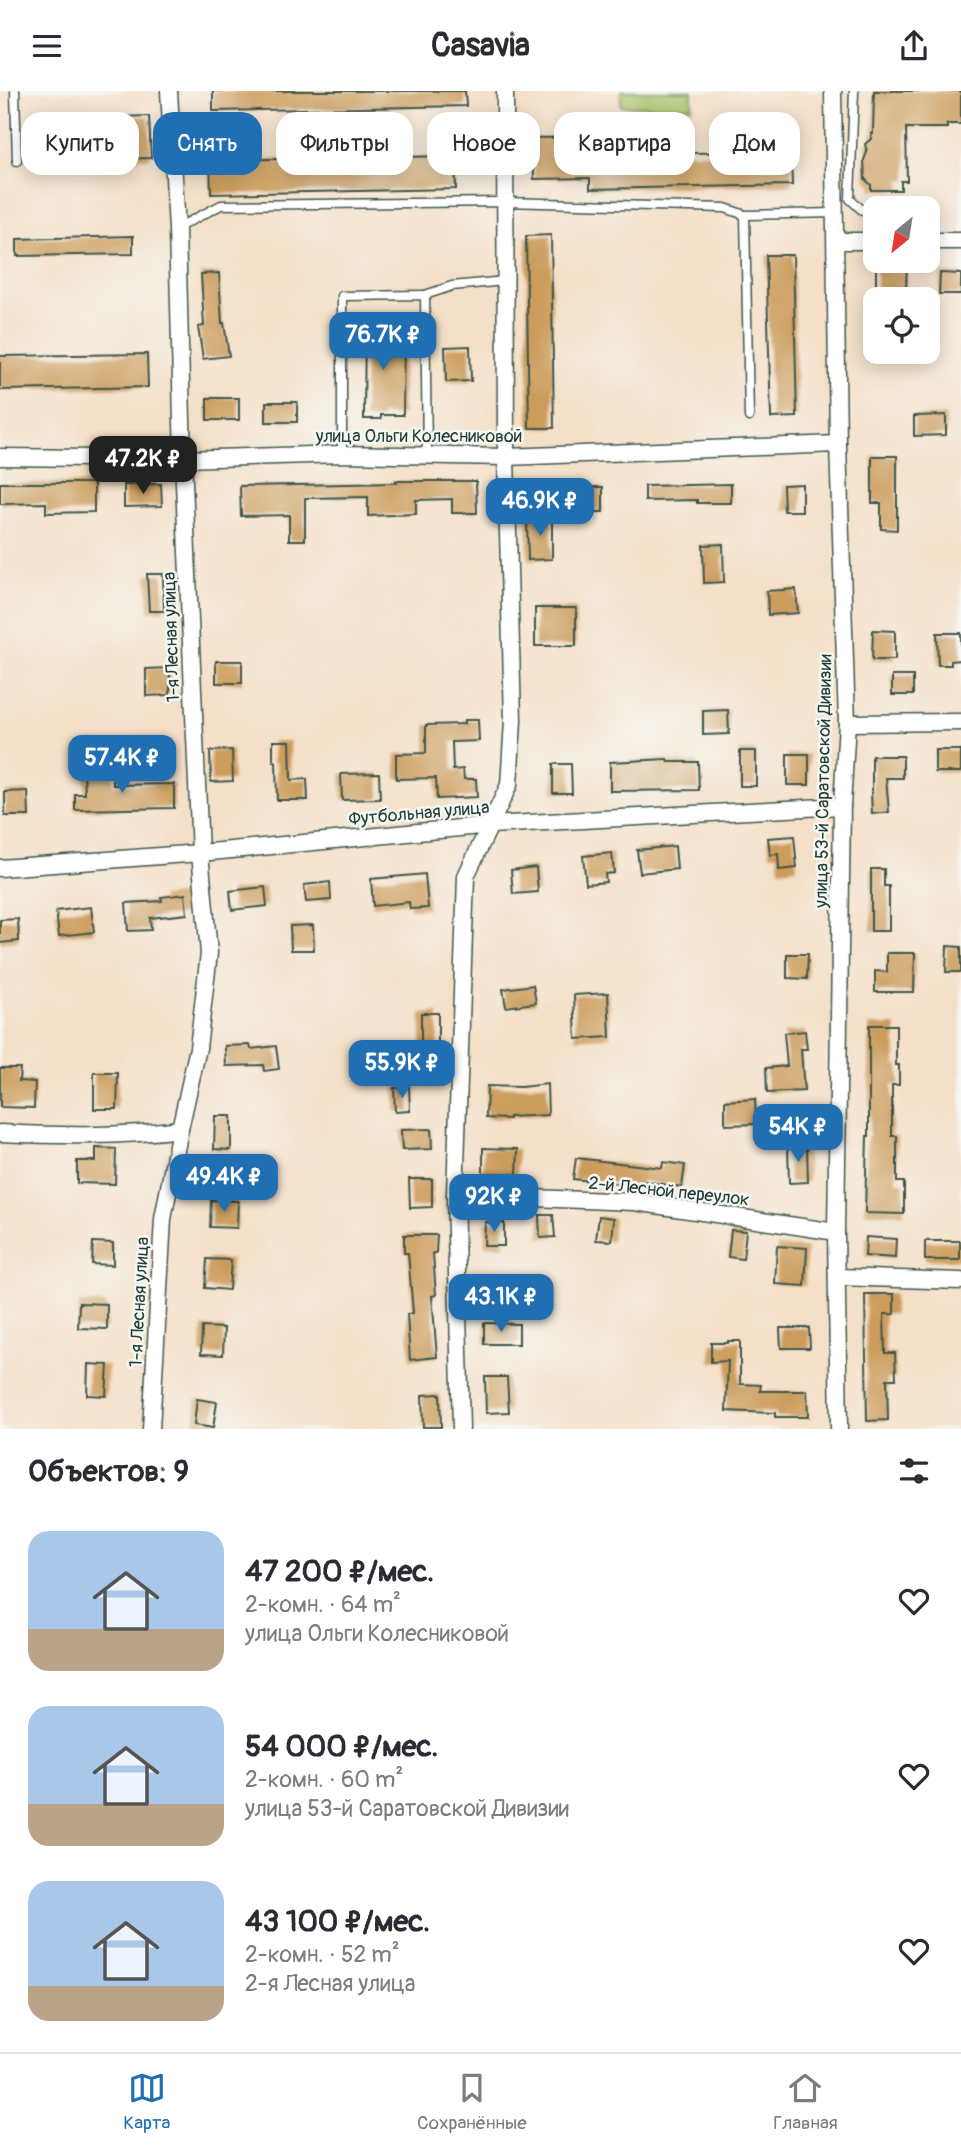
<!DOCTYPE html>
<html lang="ru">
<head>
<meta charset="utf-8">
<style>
  body { margin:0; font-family:Pangolin,sans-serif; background:#f7f7f7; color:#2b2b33; height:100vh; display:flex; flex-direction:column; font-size:26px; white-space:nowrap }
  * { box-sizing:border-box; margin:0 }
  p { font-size:23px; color:#7c7c81 }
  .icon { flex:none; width:38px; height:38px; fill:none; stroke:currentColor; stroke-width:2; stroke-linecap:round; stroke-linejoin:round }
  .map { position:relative; height:1338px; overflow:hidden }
  .sheet { display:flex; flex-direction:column; background:#fff; flex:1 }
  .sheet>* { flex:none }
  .guide { position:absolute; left:21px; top:21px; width:920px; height:63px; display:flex; gap:14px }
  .needle { width:46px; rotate:210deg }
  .controls { position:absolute; left:863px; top:105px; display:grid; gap:14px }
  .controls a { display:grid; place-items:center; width:77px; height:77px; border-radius:14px; background:#fff; box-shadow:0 4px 18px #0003; font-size:35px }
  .price { position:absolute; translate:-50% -60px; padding:0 16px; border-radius:14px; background:#1f6fb2; color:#fff; font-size:23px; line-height:46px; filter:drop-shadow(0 2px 4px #0008) }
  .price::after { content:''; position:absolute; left:50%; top:42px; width:21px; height:16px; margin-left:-10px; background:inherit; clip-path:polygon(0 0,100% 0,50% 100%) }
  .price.active { background:#222; color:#fff }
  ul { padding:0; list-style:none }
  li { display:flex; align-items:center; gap:21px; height:175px; padding:0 28px }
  li span { display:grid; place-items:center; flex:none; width:196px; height:140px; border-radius:21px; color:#555 }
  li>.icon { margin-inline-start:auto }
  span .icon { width:84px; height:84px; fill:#fffc; stroke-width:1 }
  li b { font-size:30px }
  h2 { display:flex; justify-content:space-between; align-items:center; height:84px; padding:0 28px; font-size:30px }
  .tag { padding:0 24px; border-radius:21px; background:#fff; box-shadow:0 4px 18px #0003; font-size:24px; line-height:63px }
  .tag.active { background:#1f6fb2; color:#fff }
  header { display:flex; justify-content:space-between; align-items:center; height:91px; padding:0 28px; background:#fff; font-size:32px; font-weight:800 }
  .tab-bar { display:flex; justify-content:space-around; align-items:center; height:98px; border-top:2px solid #e1e1e2; background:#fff; font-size:19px; color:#7c7c81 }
  .tab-bar a { display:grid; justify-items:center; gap:4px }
  .tab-bar .active { color:#1f6fb2 }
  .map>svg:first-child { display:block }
</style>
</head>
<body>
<header><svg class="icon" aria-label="menu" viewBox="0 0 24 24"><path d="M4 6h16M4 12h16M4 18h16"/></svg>Casavia<svg class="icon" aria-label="share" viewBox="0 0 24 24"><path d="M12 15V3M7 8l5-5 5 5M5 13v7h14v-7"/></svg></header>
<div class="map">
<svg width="961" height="1338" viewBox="0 0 961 1338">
  <rect width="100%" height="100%" fill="#f6f6f2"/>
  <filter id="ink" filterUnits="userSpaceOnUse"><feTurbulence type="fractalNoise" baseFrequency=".0143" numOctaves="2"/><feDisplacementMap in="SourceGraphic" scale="14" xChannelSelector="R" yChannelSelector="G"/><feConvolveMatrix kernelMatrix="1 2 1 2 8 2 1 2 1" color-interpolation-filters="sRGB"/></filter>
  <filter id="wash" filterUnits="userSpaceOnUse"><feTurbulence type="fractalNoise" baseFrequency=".00686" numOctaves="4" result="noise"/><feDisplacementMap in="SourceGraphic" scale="28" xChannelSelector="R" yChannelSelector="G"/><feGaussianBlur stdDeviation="1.57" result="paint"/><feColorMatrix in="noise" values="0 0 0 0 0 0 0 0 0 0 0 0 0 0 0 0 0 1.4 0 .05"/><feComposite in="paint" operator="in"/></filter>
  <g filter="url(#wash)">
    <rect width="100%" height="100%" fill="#f4e0c8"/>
    <path fill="#a9c369" stroke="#64804e" stroke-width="2" d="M 621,0 L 692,0 L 692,16 L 621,15 Z"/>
    <g id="blocks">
      <g fill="#cc9c5b">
        <path d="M 213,0 L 465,0 L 466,15 L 213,20 Z"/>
        <path d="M 874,0 L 961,0 L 961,33 L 947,33 L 947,37 L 906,37 L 907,90 L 901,90 L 901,99 L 871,99 L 871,94 L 865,88 L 864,69 L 867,61 L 865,53 L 871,48 L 871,42 L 873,42 Z"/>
        <path d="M 149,25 L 151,67 L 45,70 L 44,28 Z"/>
        <path d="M 589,46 L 589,64 L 791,60 L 792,94 L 590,98 L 590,87 L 534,88 L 533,47 Z"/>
        <path d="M 455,65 L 456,98 L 211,103 L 210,69 Z"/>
        <path d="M 551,144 L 554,337 L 529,337 L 526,145 Z"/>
        <path d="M 133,145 L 133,163 L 17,165 L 17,148 Z"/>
        <path d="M 766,164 L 793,164 L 797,326 L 771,327 Z"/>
        <path d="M 876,171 L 907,171 L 906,200 L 876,199 Z"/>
        <path d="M 219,182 L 222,232 L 224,232 L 229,265 L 203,268 L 198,236 L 204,235 L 201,183 Z"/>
        <path d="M 940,182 L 961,183 L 961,203 L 939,203 Z"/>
        <path d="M 365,234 L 381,234 L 381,239 L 404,240 L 403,324 L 381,324 L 381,328 L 364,328 Z"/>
        <path d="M 470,255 L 471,290 L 446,291 L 445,256 Z"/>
        <path d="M 147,263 L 148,296 L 0,299 L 0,265 Z"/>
        <rect x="207" y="307" width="32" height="22"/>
        <rect x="266" y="311" width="31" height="20"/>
        <path d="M 946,324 L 946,344 L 914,345 L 914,325 Z"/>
        <path d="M 872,365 L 897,365 L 897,439 L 881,438 L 881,412 L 872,412 Z"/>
        <path d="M 396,390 L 476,390 L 477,422 L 452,422 L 452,408 L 416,409 L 416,423 L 368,425 L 368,406 L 305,407 L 305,449 L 289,449 L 289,424 L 241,425 L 240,395 L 397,392 Z"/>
        <path d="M 0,392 L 94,392 L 94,421 L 46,422 L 46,412 L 0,413 Z"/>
        <path d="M 161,393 L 162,415 L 124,416 L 124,394 Z"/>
        <path d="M 731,393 L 731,412 L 697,412 L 697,409 L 645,410 L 645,395 Z"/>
        <path d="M 802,393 L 802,420 L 784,420 L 783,394 Z"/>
        <rect x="558" y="396" width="45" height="25"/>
        <path d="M 527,426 L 552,426 L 552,468 L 528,469 Z"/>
        <path d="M 723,453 L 724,491 L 704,492 L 703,454 Z"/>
        <path d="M 147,483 L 163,483 L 164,520 L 149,520 Z"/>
        <path d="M 796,498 L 798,522 L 768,524 L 767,500 Z"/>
        <rect x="535" y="517" width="41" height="38"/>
        <path d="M 873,539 L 895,540 L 895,569 L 872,569 Z"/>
        <path d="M 937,542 L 961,542 L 961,569 L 951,570 L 951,574 L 938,574 Z"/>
        <rect x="216" y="570" width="26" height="22"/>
        <path d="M 170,577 L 170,604 L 146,605 L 146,578 Z"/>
        <rect x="892" y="585" width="21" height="19"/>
        <path d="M 728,619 L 729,643 L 703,644 L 703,620 Z"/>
        <path d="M 464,629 L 478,629 L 479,650 L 452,651 L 453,679 L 463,678 L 464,688 L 476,688 L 477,706 L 437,708 L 436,687 L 396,688 L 396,663 L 426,662 L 426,634 L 464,633 Z"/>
        <path d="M 273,650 L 290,650 L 291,689 L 307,688 L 308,709 L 277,709 L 276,671 L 273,671 Z"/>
        <path d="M 232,659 L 233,690 L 211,691 L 210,660 Z"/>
        <rect x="935" y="659" width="26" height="22"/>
        <rect x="740" y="660" width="16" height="35"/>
        <rect x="787" y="663" width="22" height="31"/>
        <path d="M 872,665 L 903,665 L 903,687 L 886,687 L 889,721 L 872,723 L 871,702 L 872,702 Z"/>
        <path d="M 667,668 L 668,671 L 698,671 L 699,699 L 610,700 L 610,671 Z"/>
        <path d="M 553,673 L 571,673 L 572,702 L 553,702 Z"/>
        <path d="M 84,682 L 113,682 L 113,694 L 174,693 L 174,717 L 75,719 L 75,703 L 85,703 Z"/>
        <path d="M 379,682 L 380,708 L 342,709 L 341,683 Z"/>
        <path d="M 28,700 L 29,725 L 5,725 L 5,701 Z"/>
        <path d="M 794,745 L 797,777 L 779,779 L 778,763 L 770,764 L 768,747 Z"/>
        <path d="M 675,755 L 677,778 L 640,782 L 637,759 Z"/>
        <path d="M 612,762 L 614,782 L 605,783 L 606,791 L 586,793 L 583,765 Z"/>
        <path d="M 536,776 L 538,801 L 513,803 L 511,779 Z"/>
        <path d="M 871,778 L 884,778 L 884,795 L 889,795 L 889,840 L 871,840 Z"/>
        <path d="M 425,783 L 428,817 L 410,818 L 409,811 L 373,815 L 371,788 Z"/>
        <path d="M 330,791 L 331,809 L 306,811 L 304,794 Z"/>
        <path d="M 265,796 L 267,815 L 232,819 L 230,800 Z"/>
        <path d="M 185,803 L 187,823 L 150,827 L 151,839 L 128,840 L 126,812 L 162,810 L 161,806 Z"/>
        <path d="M 91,816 L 94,841 L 59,845 L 56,820 Z"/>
        <path d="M 18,828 L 19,850 L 0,852 L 0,829 Z"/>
        <path d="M 313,834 L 314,859 L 291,859 L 290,835 Z"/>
        <path d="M 947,855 L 961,856 L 961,881 L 946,881 Z"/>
        <path d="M 887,862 L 915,862 L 914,901 L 875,901 L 875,880 L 887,881 Z"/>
        <path d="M 787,863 L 808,863 L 807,888 L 787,887 Z"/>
        <path d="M 533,894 L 536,912 L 506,916 L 503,898 Z"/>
        <path d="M 608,902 L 610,946 L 576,948 L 574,904 Z"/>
        <rect x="421" y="922" width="17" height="35"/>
        <path d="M 869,934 L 896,934 L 896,974 L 899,974 L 899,994 L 892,994 L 892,1045 L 897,1045 L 897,1091 L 904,1091 L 904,1123 L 865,1122 L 867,1045 L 869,1045 Z"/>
        <path d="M 805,940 L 807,958 L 801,958 L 804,1000 L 767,1002 L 766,977 L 787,975 L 784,942 Z"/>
        <path d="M 250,954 L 251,958 L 276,955 L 279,978 L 264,980 L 263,974 L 226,975 L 225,955 Z"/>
        <path d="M 0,977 L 20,977 L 19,990 L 35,991 L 34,1017 L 0,1016 Z"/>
        <path d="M 94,982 L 118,982 L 117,1018 L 94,1018 Z"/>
        <path d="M 547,993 L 548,1024 L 509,1026 L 509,1028 L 486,1027 L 487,995 L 521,996 Z"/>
        <path d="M 409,996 L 410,1020 L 395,1021 L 394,997 Z"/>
        <path d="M 755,1008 L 756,1033 L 725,1034 L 725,1010 Z"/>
        <path d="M 215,1025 L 231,1025 L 231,1059 L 214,1058 Z"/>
        <path d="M 431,1038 L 432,1058 L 402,1059 L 401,1039 Z"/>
        <path d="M 788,1054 L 807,1054 L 808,1091 L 789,1092 Z"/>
        <path d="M 96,1057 L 116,1058 L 115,1093 L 77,1092 L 77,1070 L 96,1070 Z"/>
        <path d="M 483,1057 L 518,1058 L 517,1083 L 483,1082 Z"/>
        <path d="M 576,1067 L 662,1077 L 663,1071 L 685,1074 L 682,1096 L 641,1090 L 640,1095 L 573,1088 Z"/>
        <path d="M 409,1088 L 432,1088 L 432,1116 L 410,1117 Z"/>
        <path d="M 211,1109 L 238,1110 L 237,1137 L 210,1136 Z"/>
        <path d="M 539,1124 L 553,1124 L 555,1146 L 540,1147 Z"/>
        <path d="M 599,1125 L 614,1127 L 612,1150 L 596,1149 Z"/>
        <path d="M 485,1131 L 504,1132 L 504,1155 L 484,1155 Z"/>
        <path d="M 731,1139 L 746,1140 L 743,1168 L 728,1166 Z"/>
        <path d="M 404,1144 L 437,1144 L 436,1162 L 433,1162 L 436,1204 L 432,1205 L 437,1266 L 410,1269 L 407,1223 L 413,1222 L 408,1162 L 404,1162 Z"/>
        <path d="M 866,1146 L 896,1148 L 895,1167 L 865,1165 Z"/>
        <rect x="925" y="1150" width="35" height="19"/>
        <path d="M 93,1151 L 113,1152 L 113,1174 L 92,1173 Z"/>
        <path d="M 777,1155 L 807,1157 L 805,1195 L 775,1193 Z"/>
        <path d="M 207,1168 L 231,1169 L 229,1199 L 205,1197 Z"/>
        <path d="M 865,1203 L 894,1203 L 894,1223 L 884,1223 L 885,1262 L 895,1262 L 896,1288 L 887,1288 L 888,1329 L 867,1330 Z"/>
        <path d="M 79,1212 L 107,1213 L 107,1238 L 78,1237 Z"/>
        <path d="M 484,1232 L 519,1233 L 519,1253 L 484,1253 Z"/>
        <path d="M 202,1236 L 224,1237 L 223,1264 L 201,1263 Z"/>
        <path d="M 780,1237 L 809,1237 L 810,1257 L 781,1257 Z"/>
        <path d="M 728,1250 L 740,1250 L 740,1293 L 761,1294 L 760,1300 L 807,1300 L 808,1326 L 775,1326 L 775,1322 L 726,1320 L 728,1270 L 711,1271 L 711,1252 L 728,1252 Z"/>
        <path d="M 88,1273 L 108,1274 L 106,1305 L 87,1304 Z"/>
        <path d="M 485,1286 L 507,1286 L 509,1321 L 486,1322 Z"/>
        <path d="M 440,1303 L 441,1336 L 423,1336 L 422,1304 Z"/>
        <path d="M 197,1308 L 217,1311 L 213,1337 L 194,1334 Z"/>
      </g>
    </g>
  </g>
  <g filter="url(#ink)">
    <use href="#blocks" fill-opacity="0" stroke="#3f554a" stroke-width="2"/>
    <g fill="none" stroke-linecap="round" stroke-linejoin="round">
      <defs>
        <g id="service">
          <path d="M 15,0 L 17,70"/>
          <path d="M 854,0 L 850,108 L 862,119 L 875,120"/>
          <path d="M 745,124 L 749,326"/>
          <path d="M 177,137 L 221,114 L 505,111 L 725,117 L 745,124 L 836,122"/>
          <path d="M 425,204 L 452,195 L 505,190"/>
          <path d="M 342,363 L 342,205 L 425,204 L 427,365"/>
        </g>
        <g id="minor">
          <path d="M 833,0 L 838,353 L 847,632 L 842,715 L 836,1141 L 839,1338"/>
          <path d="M 836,150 L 875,150"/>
          <path d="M 928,150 L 961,150"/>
          <path d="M 0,366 L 183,368 L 342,363 L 506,366 L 838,353"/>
          <path d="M 847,632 L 961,631"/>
          <path d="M 0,777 L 200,762 L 491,734 L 842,715"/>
          <path d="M 0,1042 C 61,1045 119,1046 180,1038"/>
          <path d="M 455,1104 L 635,1111 L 836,1141"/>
          <path d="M 837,1186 L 961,1190"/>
          <path d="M 151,1338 L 163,1128 L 180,1038 L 198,957 L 209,862 L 200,762 L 183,368 L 177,138 L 169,0"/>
          <path d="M 461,1338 L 455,1104 L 466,785 L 509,694 L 513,630 L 506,366 L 505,0"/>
        </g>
      </defs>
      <use href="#service" stroke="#3f554a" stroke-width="11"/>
      <use href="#minor" stroke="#3f554a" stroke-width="19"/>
      <use href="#service" stroke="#fff" stroke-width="8"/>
      <use href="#minor" stroke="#fff" stroke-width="16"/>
    </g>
  </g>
  <g text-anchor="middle" stroke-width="5" stroke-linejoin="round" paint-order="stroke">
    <g font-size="18" fill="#1f3d34" stroke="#f6f6f2">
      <text x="419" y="351">улица Ольги Колесниковой</text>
      <text transform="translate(171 546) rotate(-92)" y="6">1-я Лесная улица</text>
      <text transform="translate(823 690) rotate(-89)" y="6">улица 53-й Саратовской Дивизии</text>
      <text transform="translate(419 722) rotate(-5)" y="6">Футбольная улица</text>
      <text transform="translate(669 1100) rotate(6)" y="6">2-й Лесной переулок</text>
      <text transform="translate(139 1211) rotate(-87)" y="6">1-я Лесная улица</text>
    </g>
  </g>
</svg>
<div class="controls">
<a><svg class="needle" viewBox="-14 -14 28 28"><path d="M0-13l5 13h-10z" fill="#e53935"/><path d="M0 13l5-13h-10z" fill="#7c7c81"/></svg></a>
<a><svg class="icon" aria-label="locate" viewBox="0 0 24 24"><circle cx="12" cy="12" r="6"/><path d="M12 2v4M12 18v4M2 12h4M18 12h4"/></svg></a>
</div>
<b class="price" style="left:383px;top:281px">76.7K ₽</b>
<b class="price active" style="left:143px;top:405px">47.2K ₽</b>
<b class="price" style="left:540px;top:447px">46.9K ₽</b>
<b class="price" style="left:122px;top:704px">57.4K ₽</b>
<b class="price" style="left:402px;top:1009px">55.9K ₽</b>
<b class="price" style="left:798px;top:1073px">54K ₽</b>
<b class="price" style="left:224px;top:1123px">49.4K ₽</b>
<b class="price" style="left:494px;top:1143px">92K ₽</b>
<b class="price" style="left:501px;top:1243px">43.1K ₽</b>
<div class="guide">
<a class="tag">Купить</a>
<a class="tag active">Снять</a>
<a class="tag">Фильтры</a>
<a class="tag">Новое</a>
<a class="tag">Квартира</a>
<a class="tag">Дом</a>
</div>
</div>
<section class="sheet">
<h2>Объектов: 9<svg class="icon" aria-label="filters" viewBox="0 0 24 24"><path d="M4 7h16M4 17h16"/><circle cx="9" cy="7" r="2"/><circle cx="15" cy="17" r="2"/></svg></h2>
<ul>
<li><span style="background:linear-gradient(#a9c7e8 70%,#b9a48a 0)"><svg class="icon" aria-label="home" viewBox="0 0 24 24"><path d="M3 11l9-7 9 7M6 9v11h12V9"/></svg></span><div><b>47 200 ₽/мес.</b><p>2-комн. · 64 m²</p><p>улица Ольги Колесниковой</p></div><svg class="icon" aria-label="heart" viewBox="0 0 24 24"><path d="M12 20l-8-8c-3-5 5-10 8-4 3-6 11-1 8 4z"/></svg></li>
<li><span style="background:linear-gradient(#a9c7e8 70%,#b9a48a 0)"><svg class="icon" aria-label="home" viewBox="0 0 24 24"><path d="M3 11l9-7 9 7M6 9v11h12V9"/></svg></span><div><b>54 000 ₽/мес.</b><p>2-комн. · 60 m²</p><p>улица 53-й Саратовской Дивизии</p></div><svg class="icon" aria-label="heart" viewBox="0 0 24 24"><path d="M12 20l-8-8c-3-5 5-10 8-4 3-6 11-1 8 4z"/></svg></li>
<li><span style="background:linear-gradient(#a9c7e8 75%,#b9a48a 0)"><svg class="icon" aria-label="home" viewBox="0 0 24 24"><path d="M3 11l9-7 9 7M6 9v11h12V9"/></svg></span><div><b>43 100 ₽/мес.</b><p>2-комн. · 52 m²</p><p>2-я Лесная улица</p></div><svg class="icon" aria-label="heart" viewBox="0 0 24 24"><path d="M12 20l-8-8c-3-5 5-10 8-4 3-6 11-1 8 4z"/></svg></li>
</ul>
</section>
<nav class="tab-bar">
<a class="active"><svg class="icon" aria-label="map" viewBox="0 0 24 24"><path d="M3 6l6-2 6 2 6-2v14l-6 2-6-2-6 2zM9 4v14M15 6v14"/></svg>Карта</a>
<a><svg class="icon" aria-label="saved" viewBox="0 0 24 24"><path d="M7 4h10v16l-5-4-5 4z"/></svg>Сохранённые</a>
<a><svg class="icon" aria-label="home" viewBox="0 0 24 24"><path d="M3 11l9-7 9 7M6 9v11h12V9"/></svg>Главная</a>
</nav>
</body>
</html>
